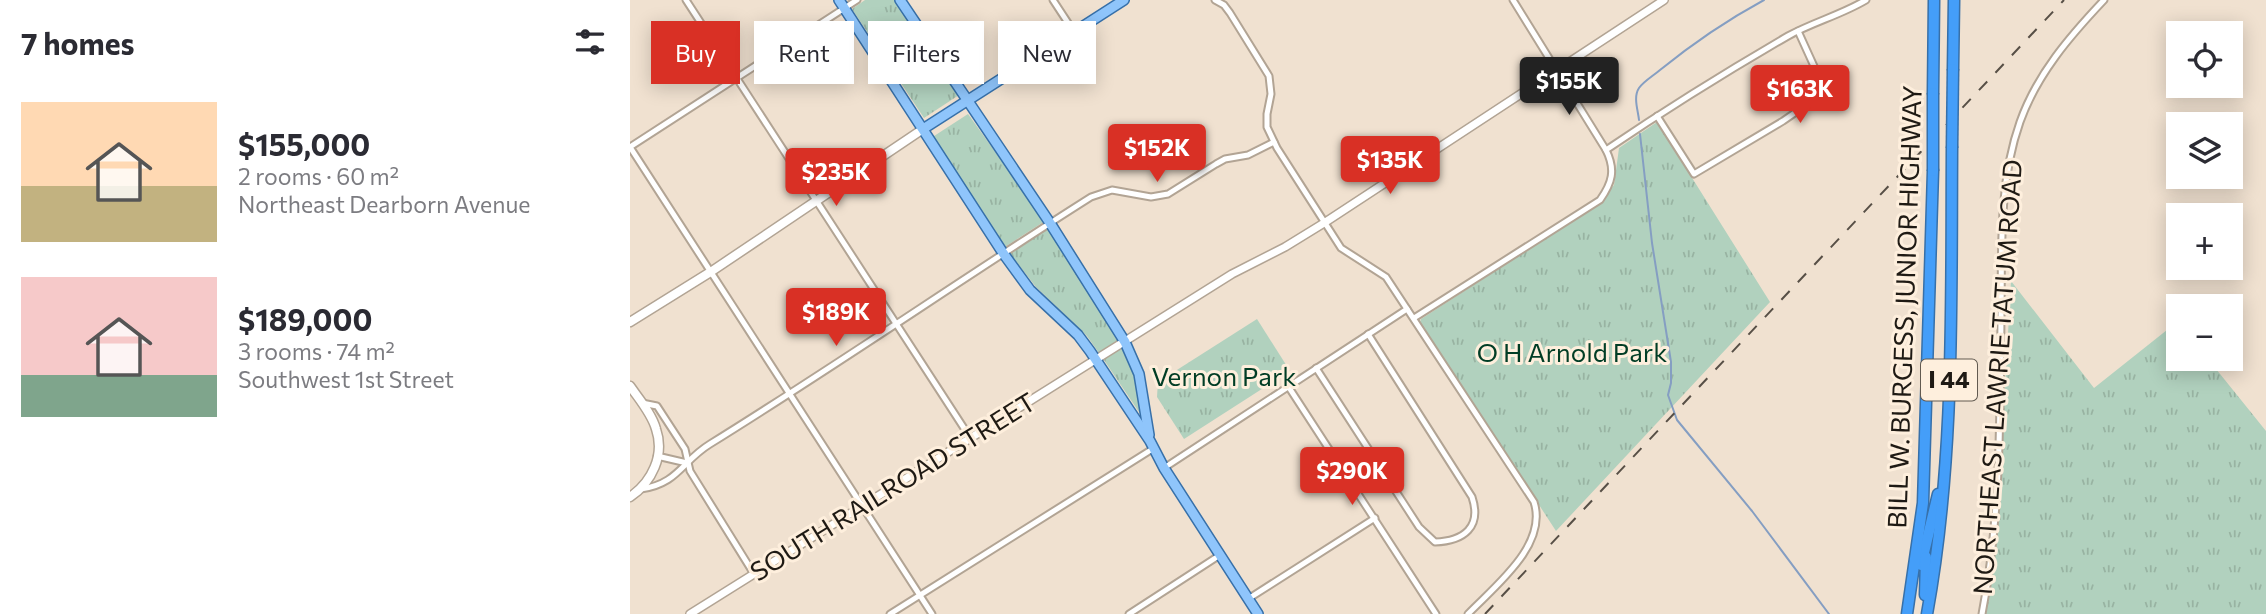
<!DOCTYPE html>
<html lang="en">
<head>
<meta charset="utf-8">
<style>
  body { margin:0; font-family:Commissioner,sans-serif; background:#f2f2f3; color:#2b2b33; height:100vh; display:flex; flex-direction:column; font-size:26px; white-space:nowrap }
  * { box-sizing:border-box; margin:0 }
  p { font-size:23px; color:#7c7c81 }
  .icon { flex:none; width:38px; height:38px; fill:none; stroke:currentColor; stroke-width:2; stroke-linecap:round; stroke-linejoin:round }
  .map { position:relative; flex:1; overflow:hidden }
  .details { display:flex; flex-direction:column; background:#fff; width:630px }
  .details>* { flex:none }
  .banner { position:absolute; left:21px; top:21px; width:665px; height:63px; display:flex; gap:14px }
  .fabs { position:absolute; left:1536px; top:21px; display:grid; gap:14px }
  .fabs a { display:grid; place-items:center; width:77px; height:77px; border-radius:0px; background:#fff; box-shadow:0 4px 18px #0003; font-size:35px }
  .price { position:absolute; translate:-50% -60px; padding:0 16px; border-radius:7px; background:#d93025; color:#fff; font-size:23px; line-height:46px; filter:drop-shadow(0 2px 4px #0008) }
  .price::after { content:''; position:absolute; left:50%; top:42px; width:21px; height:16px; margin-left:-10px; background:inherit; clip-path:polygon(0 0,100% 0,50% 100%) }
  .price.active { background:#222; color:#fff }
  ul { padding:0; list-style:none }
  li { display:flex; align-items:center; gap:21px; height:175px; padding:0 21px }
  li span { display:grid; place-items:center; flex:none; width:196px; height:140px; border-radius:0px; color:#555 }
  li>.icon { margin-inline-start:auto }
  span .icon { width:84px; height:84px; fill:#fffc; stroke-width:1 }
  li b { font-size:30px }
  h2 { display:flex; justify-content:space-between; align-items:center; height:84px; padding:0 21px; font-size:30px }
  .chip { padding:0 24px; border-radius:0px; background:#fff; box-shadow:0 4px 18px #0003; font-size:24px; line-height:63px }
  .chip.active { background:#d93025; color:#fff }
  main { display:flex; flex:1; min-height:0 }
  .map>svg:first-child { display:block }
</style>
</head>
<body>
<main>
<section class="details">
<h2>7 homes<svg class="icon" aria-label="filters" viewBox="0 0 24 24"><path d="M4 7h16M4 17h16"/><circle cx="9" cy="7" r="2"/><circle cx="15" cy="17" r="2"/></svg></h2>
<ul>
<li><span style="background:linear-gradient(#ffd9b3 60%,#c2b280 0)"><svg class="icon" aria-label="home" viewBox="0 0 24 24"><path d="M3 11l9-7 9 7M6 9v11h12V9"/></svg></span><div><b>$155,000</b><p>2 rooms · 60 m²</p><p>Northeast Dearborn Avenue</p></div></li>
<li><span style="background:linear-gradient(#f6c9c9 70%,#7fa58c 0)"><svg class="icon" aria-label="home" viewBox="0 0 24 24"><path d="M3 11l9-7 9 7M6 9v11h12V9"/></svg></span><div><b>$189,000</b><p>3 rooms · 74 m²</p><p>Southwest 1st Street</p></div></li>
</ul>
</section>
<div class="map">
<svg width="1636" height="614" viewBox="0 0 1636 614">
  <defs>
    <pattern id="park-tufts" width="24" height="20" patternUnits="userSpaceOnUse" patternTransform="scale(1.75)"><rect width="24" height="20" fill="#b1d1be"/><path d="M3 7l-1-3M5 7V3M7 7l1-3M15 17l-1-3M17 17v-4M19 17l1-3" fill="none" stroke="#98b3a2"/></pattern>
  </defs>
  <rect width="100%" height="100%" fill="#f0e1d0"/>
  <g fill="url(#park-tufts)">
    <path d="M 235,0 L 264,0 L 329,95 L 294,118 L 222,9 Z"/>
    <path d="M 338,114 L 415,221 L 375,247 L 301,138 Z"/>
    <path d="M 1027,122 L 1140,302 L 926,531 L 790,322 L 791,319 L 969,204 L 984,185 L 989,148 Z"/>
    <path d="M 418,229 L 490,339 L 469,353 L 457,336 L 406,287 L 380,254 Z"/>
    <path d="M 1381,281 L 1464,388 L 1547,322 L 1549,359 L 1578,359 L 1636,431 L 1636,614 L 1356,614 L 1366,544 Z"/>
    <path d="M 627,319 L 660,371 L 554,439 L 527,397 L 528,382 Z"/>
    <path d="M 494,346 L 505,373 L 511,415 L 474,360 Z"/>
  </g>
  <g fill="none" stroke-linecap="round" stroke-linejoin="round">
    <g stroke="#859ec2" stroke-width="2">
      <path d="M 1009,120 C 1008,110 1003,97 1009,88 C 1014,81 1023,76 1030,70 C 1062,44 1097,20 1134,0"/>
      <path d="M 1010,134 L 1022,243 L 1041,362 L 1041,383 L 1038,395 L 1047,420 L 1122,511 L 1199,614"/>
    </g>
    <defs>
      <g id="minor">
        <path d="M 56,0 L 341,439"/>
        <path d="M 423,0 L 444,32"/>
        <path d="M 585,0 L 594,5 L 600,13 L 639,76 L 641,94 L 637,114 L 637,127 L 647,148 L 711,248 L 756,277 L 904,502 C 918,545 865,586 838,614"/>
        <path d="M 1027,116 L 1064,174 L 1153,121 L 1179,103 L 1187,91 L 1188,75 L 1168,31"/>
        <path d="M 0,147 L 302,614"/>
        <path d="M 0,147 L 227,0"/>
        <path d="M 976,150 C 1035,110 1096,72 1158,36 C 1183,22 1211,15 1236,0"/>
        <path d="M 784,318 L 970,200 C 982,183 986,170 976,150 L 883,0"/>
        <path d="M 686,368 L 789,527 L 805,542 C 834,541 852,527 842,497 L 738,334"/>
        <path d="M 658,386 L 806,614"/>
        <path d="M 12,403 L 27,406 L 55,449 L 60,471 L 124,574"/>
        <path d="M 27,456 L 57,463"/>
        <path d="M 534,468 L 777,309"/>
        <path d="M 11,489 C 48,484 52,461 80,444 C 209,364 333,278 461,197 L 482,190 L 521,197 L 538,194 L 586,164 L 595,159 L 618,155 L 644,142"/>
        <path d="M 618,599 L 745,518"/>
        <path d="M 260,614 L 524,448"/>
        <path d="M 499,614 L 590,555"/>
        <path d="M 1352,614 C 1371,517 1370,415 1371,317 C 1372,252 1368,184 1390,122 C 1407,74 1440,36 1474,0"/>
      </g>
      <path id="tertiary" d="M 60,614 L 602,274 L 655,247 L 694,223 L 1034,0"/>
      <g id="secondary">
        <path d="M 0,322 L 82,271 L 293,129"/>
        <path d="M 0,386 C 9,399 22,414 26,429 C 35,455 22,482 0,497"/>
      </g>
      <g id="primary">
        <path d="M 209,0 L 373,253 L 400,290 L 448,335 L 460,351 L 520,441 L 534,468 L 628,614"/>
        <path d="M 270,0 L 420,223 L 495,342 L 509,374 L 519,435"/>
        <path d="M 293,129 L 494,0"/>
      </g>
      <g id="motorway">
        <path d="M 1323,69 L 1324,0"/>
        <path d="M 1303,93 L 1304,0"/>
        <path d="M 1291,565 L 1308,494"/>
        <path d="M 1295,595 L 1296,557"/>
        <path d="M 1277,614 L 1293,503 L 1303,171"/>
        <path d="M 1297,614 C 1325,461 1321,303 1322,148"/>
      </g>
    </defs>
    <use href="#minor" stroke="#b2a494" stroke-width="9"/>
    <use href="#tertiary" stroke="#b2a494" stroke-width="10"/>
    <use href="#secondary" stroke="#b2a494" stroke-width="11"/>
    <use href="#primary" stroke="#3770a9" stroke-width="12"/>
    <use href="#motorway" stroke="#3770a9" stroke-width="13"/>
    <use href="#minor" stroke="#fff" stroke-width="5"/>
    <use href="#tertiary" stroke="#fff" stroke-width="7"/>
    <use href="#secondary" stroke="#fff" stroke-width="8"/>
    <use href="#primary" stroke="#8fc5fb" stroke-width="9"/>
    <use href="#motorway" stroke="#449ef9" stroke-width="10"/>
    <path stroke="#574f46" stroke-width="2" stroke-dasharray="12 12" stroke-linecap="butt" d="M 855,614 L 1434,0"/>
    <defs>
      <g id="motorway-bridge">
        <path d="M 1322,148 L 1323,69"/>
        <path d="M 1303,171 L 1303,93"/>
      </g>
    </defs>
    <use href="#motorway-bridge" stroke="#3770a9" stroke-width="13" stroke-linecap="butt"/>
    <use href="#motorway-bridge" stroke="#449ef9" stroke-width="10"/>
  </g>
  <g text-anchor="middle" stroke-width="6" stroke-linejoin="round" paint-order="stroke">
    <rect fill="#feefdd" stroke="#625a50" stroke-width="2" x="1291" y="359.5" width="56" height="41" rx="5"/>
    <g font-size="24" font-weight="bold" fill="#1f1a14">
      <text x="1319" y="388">I 44</text>
    </g>
    <g font-size="26" fill="#1f1a14" stroke="#feefdd">
      <text transform="translate(1275 307) rotate(-88)" y="9">BILL W. BURGESS, JUNIOR HIGHWAY</text>
      <text transform="translate(1368 377) rotate(-86)" y="9">NORTHEAST LAWRIE TATUM ROAD</text>
      <text transform="translate(263 487) rotate(-32)" y="9">SOUTH RAILROAD STREET</text>
    </g>
    <g font-size="26" fill="#013d25" stroke="#feefdd">
      <text x="942" y="362">O H Arnold Park</text>
      <text x="594" y="386">Vernon Park</text>
    </g>
  </g>
</svg>
<div class="fabs">
<a><svg class="icon" aria-label="locate" viewBox="0 0 24 24"><circle cx="12" cy="12" r="6"/><path d="M12 2v4M12 18v4M2 12h4M18 12h4"/></svg></a>
<a><svg class="icon" aria-label="layers" viewBox="0 0 24 24"><path d="M12 4l9 5-9 5-9-5zM3 14l9 5 9-5"/></svg></a>
<a>+</a>
<a>−</a>
</div>
<b class="price active" style="left:939px;top:117px">$155K</b>
<b class="price" style="left:1170px;top:125px">$163K</b>
<b class="price" style="left:527px;top:184px">$152K</b>
<b class="price" style="left:760px;top:196px">$135K</b>
<b class="price" style="left:206px;top:208px">$235K</b>
<b class="price" style="left:206px;top:348px">$189K</b>
<b class="price" style="left:722px;top:507px">$290K</b>
<div class="banner">
<a class="chip active">Buy</a>
<a class="chip">Rent</a>
<a class="chip">Filters</a>
<a class="chip">New</a>
</div>
</div>
</main>
</body>
</html>
